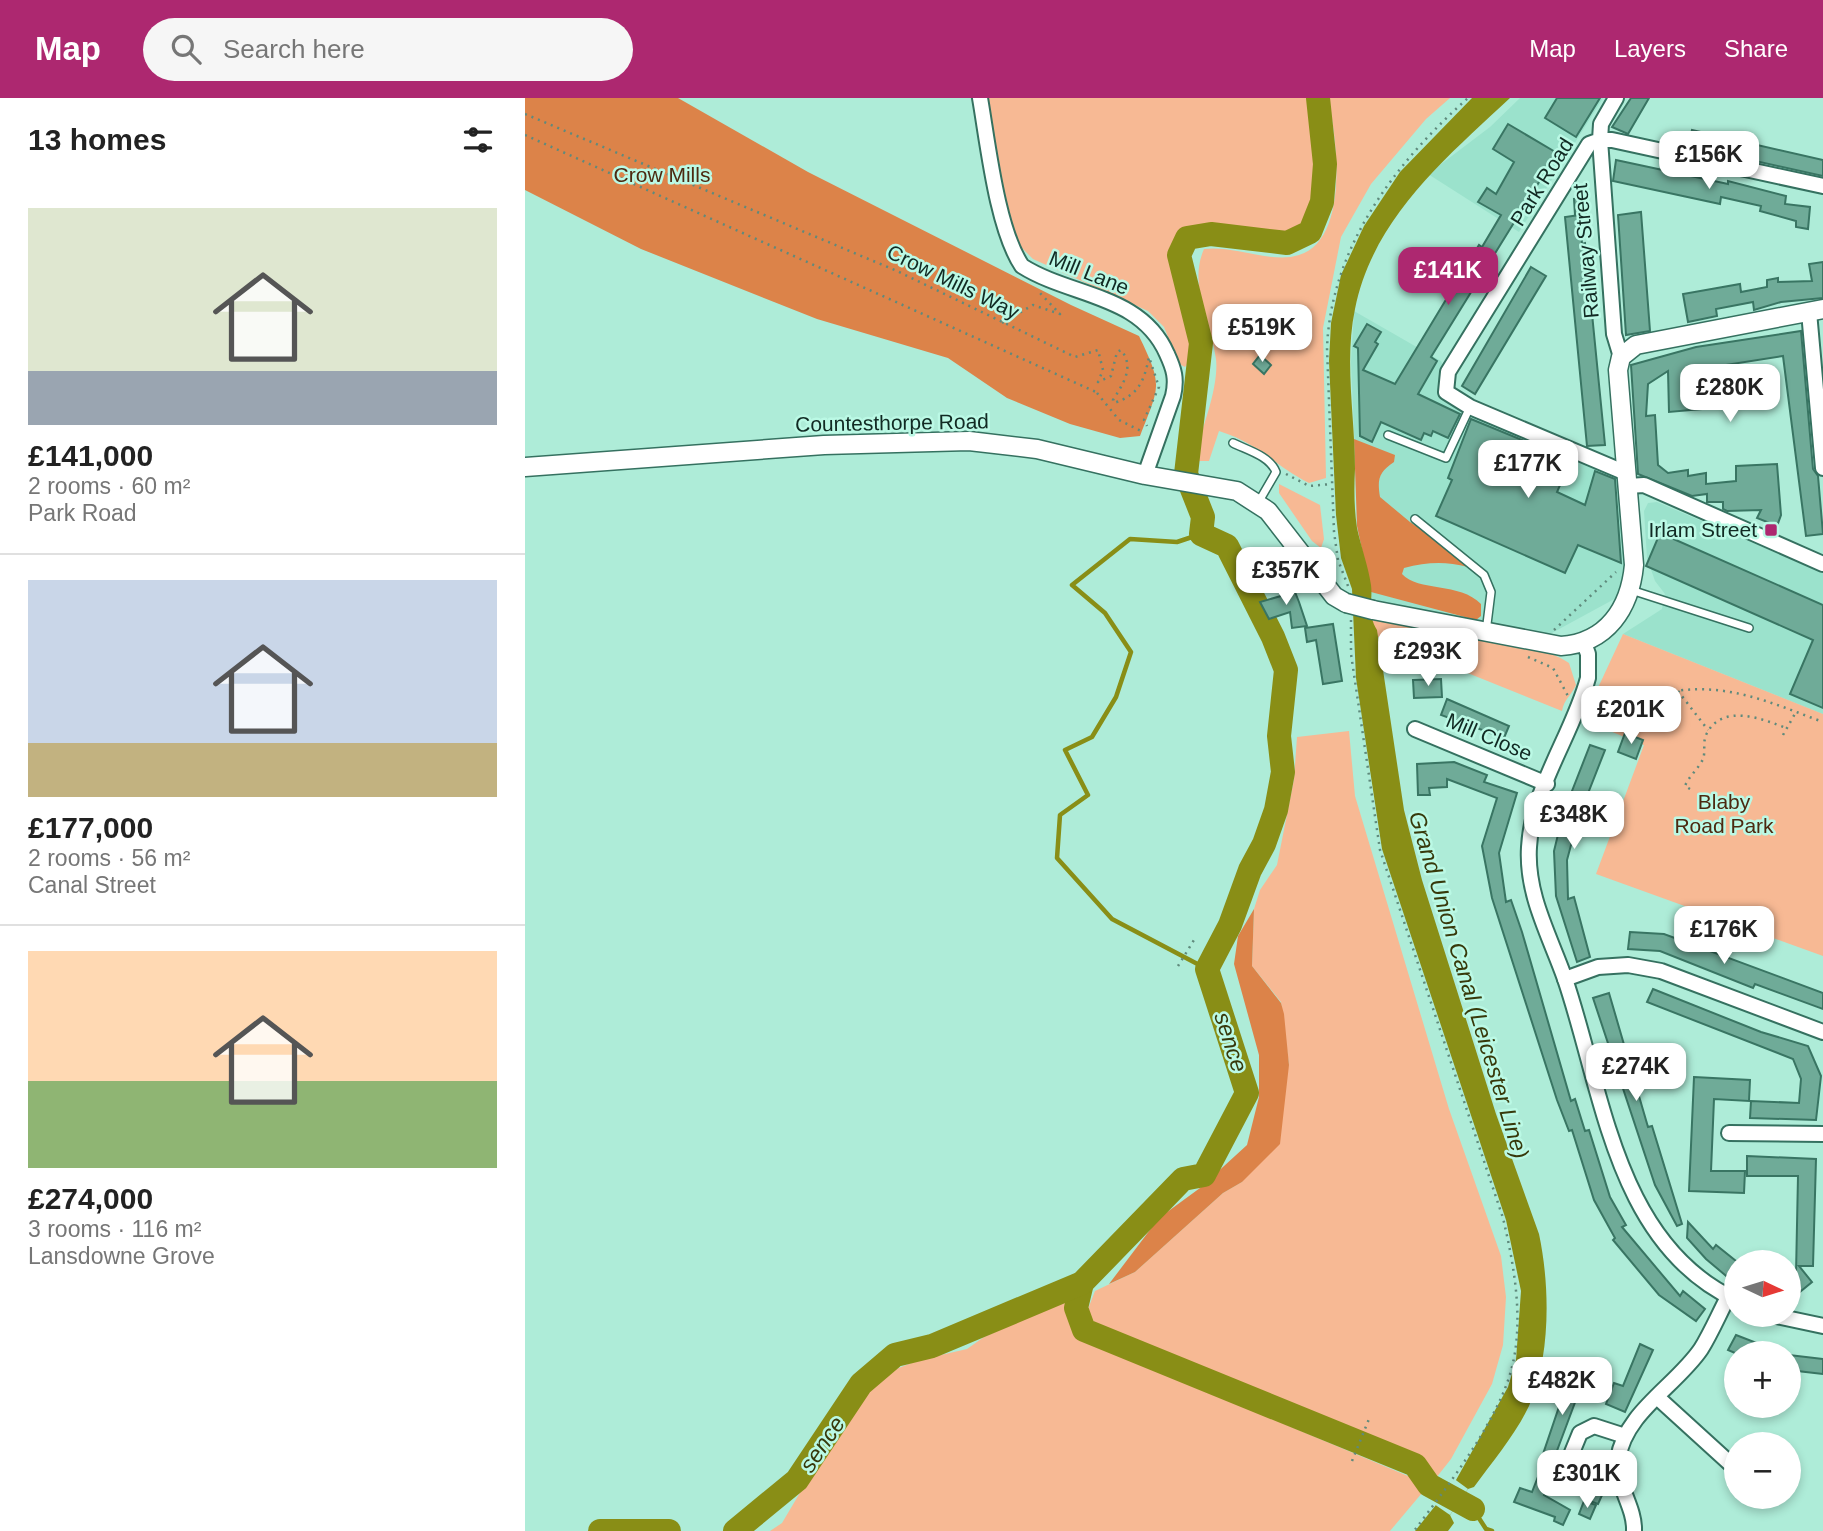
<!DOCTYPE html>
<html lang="en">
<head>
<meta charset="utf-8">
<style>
  body { margin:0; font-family:Helvetica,sans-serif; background:#f6f6f6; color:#222; height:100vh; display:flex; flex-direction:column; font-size:26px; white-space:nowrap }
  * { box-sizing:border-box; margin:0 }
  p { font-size:23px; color:#767676 }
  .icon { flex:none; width:38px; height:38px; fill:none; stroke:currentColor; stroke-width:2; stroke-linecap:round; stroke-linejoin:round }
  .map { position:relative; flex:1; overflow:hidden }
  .sheet { display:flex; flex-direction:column; background:#fff; width:525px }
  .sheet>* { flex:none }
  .needle { width:46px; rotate:94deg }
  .controls { position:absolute; left:1199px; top:1152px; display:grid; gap:14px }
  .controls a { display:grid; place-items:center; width:77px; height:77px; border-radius:50%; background:#fff; box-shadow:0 4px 10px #0003; font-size:35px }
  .price { position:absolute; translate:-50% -60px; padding:0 16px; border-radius:14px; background:#fff; color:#222; font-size:23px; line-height:46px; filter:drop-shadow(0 2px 4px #0008) }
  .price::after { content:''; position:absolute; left:50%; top:42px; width:21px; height:16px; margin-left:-10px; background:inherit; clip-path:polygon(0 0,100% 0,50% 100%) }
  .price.selected { background:#ad2870; color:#fff }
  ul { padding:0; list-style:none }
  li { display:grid; align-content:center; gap:14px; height:371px; padding:0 28px }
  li+li { border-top:2px solid #e0e0e0 }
  li span { display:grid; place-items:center; height:217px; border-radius:0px; color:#555 }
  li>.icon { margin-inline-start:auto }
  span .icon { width:126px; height:126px; fill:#fffc; stroke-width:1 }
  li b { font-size:30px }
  h2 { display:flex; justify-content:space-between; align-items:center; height:84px; padding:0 28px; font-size:30px }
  header { display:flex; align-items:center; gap:42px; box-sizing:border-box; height:98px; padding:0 35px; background:#ad2870; color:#fff }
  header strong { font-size:33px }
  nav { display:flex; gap:38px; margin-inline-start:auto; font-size:24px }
  .search { width:490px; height:63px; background:#f6f6f6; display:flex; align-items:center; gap:18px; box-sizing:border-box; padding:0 24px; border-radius:38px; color:#767676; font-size:26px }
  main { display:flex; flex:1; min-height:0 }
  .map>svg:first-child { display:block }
</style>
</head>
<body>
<header>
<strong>Map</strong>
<div class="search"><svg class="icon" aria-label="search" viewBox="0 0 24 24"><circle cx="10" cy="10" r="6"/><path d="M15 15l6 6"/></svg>Search here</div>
<nav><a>Map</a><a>Layers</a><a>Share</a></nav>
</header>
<main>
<section class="sheet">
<h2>13 homes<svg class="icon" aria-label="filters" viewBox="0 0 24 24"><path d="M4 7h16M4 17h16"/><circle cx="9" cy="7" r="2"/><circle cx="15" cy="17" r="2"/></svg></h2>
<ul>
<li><span style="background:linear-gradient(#dfe7d0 75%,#9aa5b1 0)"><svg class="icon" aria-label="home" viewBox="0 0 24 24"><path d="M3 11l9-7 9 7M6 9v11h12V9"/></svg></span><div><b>£141,000</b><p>2 rooms · 60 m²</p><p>Park Road</p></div></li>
<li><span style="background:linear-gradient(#c9d6e8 75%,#c2b280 0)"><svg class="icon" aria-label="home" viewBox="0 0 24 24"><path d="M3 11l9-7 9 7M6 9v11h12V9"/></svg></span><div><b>£177,000</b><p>2 rooms · 56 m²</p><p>Canal Street</p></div></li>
<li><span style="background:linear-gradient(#ffd9b3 60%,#8fb573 0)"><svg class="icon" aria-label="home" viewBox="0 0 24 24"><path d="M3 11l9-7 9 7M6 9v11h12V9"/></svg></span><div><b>£274,000</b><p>3 rooms · 116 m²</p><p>Lansdowne Grove</p></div></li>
</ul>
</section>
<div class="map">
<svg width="1298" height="1433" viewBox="0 0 1298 1433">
  <rect width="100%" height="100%" fill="#aeecd8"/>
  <g fill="#9be2cc">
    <path d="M 995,0 L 1078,0 L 994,134 L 903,76 L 965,29 Z"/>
    <path d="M 829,213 L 916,263 L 932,296 L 1101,375 L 1106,492 L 1025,536 L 849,502 L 844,497 L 846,494 L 830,356 L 826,264 Z"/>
    <path d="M 1132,404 L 1298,475 L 1298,616 L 1098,536 L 1137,511 L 1140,496 L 1130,483 L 1122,460 L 1119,413 L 1123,405 Z"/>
  </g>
  <g fill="#f7b994">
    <path d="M 462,0 L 785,0 C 795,41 804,82 785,121 C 780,130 771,139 760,139 C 720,141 698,115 656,140 C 652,151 649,162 651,173 C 654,195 678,251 660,269 L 654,266 L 639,229 L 623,213 L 508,161 L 494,147 L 485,125 Z"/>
    <path d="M 803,0 L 925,0 L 901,21 L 846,86 L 816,139 L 798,230 L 801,380 L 784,385 C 748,367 735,346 694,333 L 684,363 L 673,363 L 670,355 C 678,329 694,288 691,261 C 686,224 663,187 679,151 C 709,147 747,166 774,157 C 825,141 812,39 803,0 Z"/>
    <path d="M 754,386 L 795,407 L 799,441 L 796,450 L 787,443 L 754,395 Z"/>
    <path d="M 846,522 C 888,527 1013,542 1044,565 L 1051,587 C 1046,598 1039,601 1037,613 L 853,539 Z"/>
    <path d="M 1098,536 L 1298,616 L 1298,858 L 1071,776 L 1119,647 L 1058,622 Z"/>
    <path d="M 824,633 L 830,698 L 924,1011 L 976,1158 L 981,1199 L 978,1247 L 967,1286 L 926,1361 L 911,1380 L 894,1359 L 568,1227 L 563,1211 L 570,1193 L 610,1174 L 698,1095 L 717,1084 L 764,967 L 756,904 L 727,868 L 729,811 L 735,792 L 752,767 L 769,681 L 772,639 Z"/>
    <path d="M 545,1203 L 542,1216 L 553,1239 L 890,1381 L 897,1395 L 865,1433 L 245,1433 L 257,1425 L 295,1361 L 320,1331 L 338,1298 L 361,1275 L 394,1262 L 442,1251 L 459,1239 L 519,1212 Z"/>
  </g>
  <g fill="#dc8349">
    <path d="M 0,0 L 153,0 L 283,74 L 546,207 L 614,238 C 638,288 635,287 615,338 L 595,340 L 545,326 L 482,300 L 423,260 L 292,221 L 116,151 L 0,92 Z"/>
    <path d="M 829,341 L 870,357 L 869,364 C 854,374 852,381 855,399 L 885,424 L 943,464 L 943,469 C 920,463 902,464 879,470 L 877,476 C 893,494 935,484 956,506 L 956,518 L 951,522 L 846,494 L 832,428 Z"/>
    <path d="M 729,811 L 727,868 L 756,905 L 759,916 L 764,967 L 755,1046 L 717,1084 L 698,1095 L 610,1174 L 584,1186 L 634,1120 L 675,1090 L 722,1047 L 734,999 L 734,957 L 709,866 L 713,838 Z"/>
  </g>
  <path fill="#898e16" d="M 947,0 L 985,0 C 922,59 848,120 830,211 C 819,263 830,319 830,371 C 829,390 829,410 832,430 C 836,449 843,467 846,487 C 848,503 842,516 852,532 L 879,712 L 897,782 L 971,1016 L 1014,1136 C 1025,1188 1026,1258 1004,1308 C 990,1337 968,1363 949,1389 L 943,1391 L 925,1417 L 929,1425 L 923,1433 L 890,1433 L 931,1382 L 983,1289 L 991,1262 L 996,1193 L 981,1122 L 857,751 L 831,580 L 827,491 L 816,460 L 811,417 L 804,263 L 806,225 L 816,177 L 839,128 L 875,74 Z"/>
  <path fill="#aeecd8" d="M 928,1380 L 943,1391 L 925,1417 L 909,1406 Z"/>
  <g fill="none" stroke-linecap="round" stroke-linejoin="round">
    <g stroke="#898e16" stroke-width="4.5">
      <path d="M 676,436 L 652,444 L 605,441 L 547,487 L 580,515 L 606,554 L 591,599 L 567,639 L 540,652 L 563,697 L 535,717 L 532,760 L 587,821 L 682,871"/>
      <path d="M 948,1411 L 961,1431 L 967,1433"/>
    </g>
    <g stroke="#898e16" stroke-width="24">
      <path d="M 557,1185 L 551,1210 L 559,1232 L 890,1367 L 904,1387 L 948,1411"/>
      <path d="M 75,1433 L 144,1433"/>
      <path d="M 210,1433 L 272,1382 L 336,1286 L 370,1257 L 407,1248 L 557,1185 L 658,1081 L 679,1077 L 722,995 L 682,871 L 705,827 L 725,772 L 739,746 L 751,712 L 758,674 L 754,638 L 761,572 L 748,539 L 702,448 L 676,436 L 678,419 L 661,376 L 676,245 L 654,157 L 662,140 L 686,136 L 762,145 L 785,134 L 797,104 L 800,66 L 793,0"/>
    </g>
  </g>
  <g fill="#6fab98" stroke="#397563" stroke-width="2">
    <path d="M 1032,0 L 1075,0 L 1051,39 L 1020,20 Z"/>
    <path d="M 1106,0 L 1124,0 L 1103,36 L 1087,29 Z"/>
    <path d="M 983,26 L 1032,55 L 906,259 L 912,263 L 893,296 L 935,316 L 923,340 L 908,333 L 906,338 L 899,335 L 896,342 L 856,324 L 847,344 L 835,338 L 833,250 L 829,248 L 842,226 L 856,234 L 850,244 L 853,246 L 838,272 L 870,286 L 954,147 L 957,149 L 976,117 L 953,104 L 962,90 L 971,96 L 989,64 L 968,51 Z"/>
    <path d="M 1167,32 L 1298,62 L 1298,78 L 1163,48 Z"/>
    <path d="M 1091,62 L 1203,86 L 1203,83 L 1261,98 L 1260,106 L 1285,109 L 1283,131 L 1271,129 L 1271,123 L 1235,113 L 1236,108 L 1196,99 L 1195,106 L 1088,83 Z"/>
    <path d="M 1060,100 L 1061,116 L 1050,117 L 1049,101 Z"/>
    <path d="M 1116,114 L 1125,233 L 1101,237 L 1093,117 Z"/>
    <path d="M 1055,117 L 1057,146 L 1060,145 L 1080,347 L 1062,348 L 1040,119 Z"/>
    <path d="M 1298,164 L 1298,200 L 1256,204 L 1229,212 L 1228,204 L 1191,211 L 1192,218 L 1163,224 L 1158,196 L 1215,186 L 1216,194 L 1242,189 L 1242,182 L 1253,180 L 1253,184 L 1287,183 L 1284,166 Z"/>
    <path d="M 1006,169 L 1021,178 L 950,296 L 937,288 Z"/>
    <path d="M 1276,233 L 1288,371 L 1293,378 L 1298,436 L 1281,438 L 1258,258 L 1194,268 L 1199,309 L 1144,314 L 1143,273 L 1123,286 L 1121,318 L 1130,317 L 1133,367 L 1143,375 L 1163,372 L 1163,378 L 1181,375 L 1181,386 L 1211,383 L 1211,368 L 1252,366 L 1256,417 L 1252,428 L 1232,420 L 1236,412 L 1202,413 L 1198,411 L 1198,404 L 1182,404 L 1182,396 L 1167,398 L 1113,376 L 1106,267 L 1171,249 Z"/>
    <path d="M 735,257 L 746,267 L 739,276 L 728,266 Z"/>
    <path d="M 946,321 L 1046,362 L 1032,394 L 1060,407 L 1070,373 L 1090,381 L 1096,465 L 1053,447 L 1040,475 L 911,418 L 927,382 L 923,380 Z"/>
    <path d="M 1135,435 L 1298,507 L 1298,610 L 1265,596 L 1288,542 L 1121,468 Z"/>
    <path d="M 766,484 L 774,504 L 782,528 L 767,530 L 765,514 L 744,521 L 735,504 L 763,496 L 761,485 Z"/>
    <path d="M 808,526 L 817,583 L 798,586 L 791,542 L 782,544 L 780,530 Z"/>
    <path d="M 916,581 L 917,599 L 889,600 L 888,582 Z"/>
    <path d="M 922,601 L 984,628 L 979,640 L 916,617 Z"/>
    <path d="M 1100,635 L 1118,642 L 1111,661 L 1093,654 Z"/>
    <path d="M 1065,647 L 1080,652 L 1053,721 L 1042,762 L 1043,801 L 1049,799 L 1065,859 L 1052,864 L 1031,798 L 1029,753 L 1038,716 Z"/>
    <path d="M 929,664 L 962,677 L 959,684 L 992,695 L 974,755 L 981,804 L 986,802 L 997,834 L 1046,1003 L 1050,1001 L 1060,1033 L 1064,1032 L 1085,1099 L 1101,1127 L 1097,1129 L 1155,1198 L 1158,1193 L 1180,1211 L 1171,1223 L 1134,1197 L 1088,1142 L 1090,1140 L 1069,1102 L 1047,1032 L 1044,1033 L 1032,1002 L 967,800 L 957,748 L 972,700 L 922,681 L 922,689 L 904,690 L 905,697 L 893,697 L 892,666 Z"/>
    <path d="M 1105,834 L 1139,836 L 1298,895 L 1298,911 L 1230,886 L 1228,890 L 1135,853 L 1103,851 Z"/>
    <path d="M 1128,891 L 1236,934 L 1283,948 L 1296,978 L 1291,1022 L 1225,1020 L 1226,1003 L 1274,1005 L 1276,981 L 1268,961 L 1122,904 Z"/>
    <path d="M 1084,895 L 1123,1029 L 1127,1028 L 1157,1126 L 1152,1128 L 1130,1087 L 1068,900 Z"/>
    <path d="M 1169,979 L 1225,982 L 1224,1003 L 1189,1001 L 1186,1073 L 1220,1073 L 1219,1095 L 1164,1093 Z"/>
    <path d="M 1222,1058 L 1291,1061 L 1288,1168 L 1274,1168 L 1287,1184 L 1264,1203 L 1264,1182 L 1271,1176 L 1273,1078 L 1222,1078 Z"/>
    <path d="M 1163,1124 L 1188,1151 L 1191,1147 L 1211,1163 L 1211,1175 L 1206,1182 L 1181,1161 L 1162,1140 Z"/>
    <path d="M 1211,1237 L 1255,1254 L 1255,1255 L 1210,1255 L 1203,1252 Z"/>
    <path d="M 1115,1246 L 1128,1252 L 1100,1314 L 1081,1306 L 1089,1285 L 1098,1288 Z"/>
    <path d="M 1264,1257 L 1298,1261 L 1298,1276 L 1264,1272 Z"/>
    <path d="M 1037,1279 L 1058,1283 L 1027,1366 L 1016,1362 L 1039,1294 L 1032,1291 Z"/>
    <path d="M 1018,1366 L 1029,1370 L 1019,1397 L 1045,1412 L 1038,1427 L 1029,1423 L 1030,1419 L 989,1404 L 995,1390 L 1007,1394 Z"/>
    <path d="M 1067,1390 L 1078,1395 L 1073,1406 L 1062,1402 Z"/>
    <path d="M 1059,1403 L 1071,1407 L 1065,1421 L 1054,1416 Z"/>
  </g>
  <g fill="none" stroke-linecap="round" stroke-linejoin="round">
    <defs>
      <g id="service">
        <path d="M 863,337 L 921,360 L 945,309"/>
        <path d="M 708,345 C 722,352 745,358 751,374 L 733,405"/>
        <path d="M 890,421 L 959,477 L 966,494 L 961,534"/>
        <path d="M 1106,492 L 1224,530"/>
      </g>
      <g id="minor">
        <path d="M 455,0 C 463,46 472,131 497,168 C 546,199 616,196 642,256 C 649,271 652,281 648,298 L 620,377"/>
        <path d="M 1091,0 L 1076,26 L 1075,42 L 1064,46 L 923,274 L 921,294 L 945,309 L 1101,375"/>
        <path d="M 1284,214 L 1298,370"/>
        <path d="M 1096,259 L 1089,236 L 1075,42 L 1087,42 L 1298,88"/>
        <path d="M 1103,388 L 1119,387 L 1298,466"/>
        <path d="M 1059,545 L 1063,556 L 1063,580 C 1048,636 1007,690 1004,749 C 1001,797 1025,838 1040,881 C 1078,992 1090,1146 1211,1202"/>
        <path d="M 890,631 L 1022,686"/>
        <path d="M 1040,881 L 1073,869 L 1103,867 L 1136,873 L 1298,934"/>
        <path d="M 1204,1035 L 1298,1036"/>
        <path d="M 1242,1216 L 1298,1228"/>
        <path d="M 1132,1299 L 1210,1370"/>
        <path d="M 1035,1384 L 1055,1335 L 1069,1328 L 1100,1338"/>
        <path d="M 1109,1433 C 1110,1408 1090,1387 1093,1361 C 1100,1314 1151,1288 1176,1251 C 1186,1235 1194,1216 1203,1199"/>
      </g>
      <g id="tertiary">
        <path d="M 0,369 L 299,347 L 444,343 L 512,351 L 620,377 L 712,393 L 743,413 L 809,498 L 821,505"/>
        <path d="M 848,512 L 1036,548 C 1082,545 1105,510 1109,467 L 1093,272 L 1096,259 L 1111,247 L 1298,211"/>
      </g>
    </defs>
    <use href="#service" stroke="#357160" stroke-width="10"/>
    <use href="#minor" stroke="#357160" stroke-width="18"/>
    <use href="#tertiary" stroke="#357160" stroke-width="21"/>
    <g stroke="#5f8a7c" stroke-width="2.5" stroke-dasharray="2 5" stroke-linecap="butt">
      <path d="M 0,16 L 372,173 L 550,259 L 573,252 L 578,272 L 573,284 L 586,278 L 592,254 L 596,252 C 610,269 598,286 588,302 L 589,305 C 614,297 619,283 624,259 L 634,289 L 619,322 L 622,328"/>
      <path d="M 0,37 L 571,294"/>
      <path d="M 477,225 L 508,207 L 535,216 L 514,194"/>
      <path d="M 572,295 L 594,322 L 616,333"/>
      <path d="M 761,376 L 784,388 L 807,386"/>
      <path d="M 823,488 L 813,462 L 809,434 L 802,250 C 806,149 870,65 943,0"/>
      <path d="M 826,522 L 826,556 L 855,752 L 978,1120 C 989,1167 999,1221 987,1269 C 974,1322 922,1389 889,1433"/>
      <path d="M 1029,532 L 1091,474"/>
      <path d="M 1003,559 L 1028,570 L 1043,598"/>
      <path d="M 1153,593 L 1183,632"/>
      <path d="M 1067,610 C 1095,610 1123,597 1151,593 C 1205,585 1249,606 1298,624"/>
      <path d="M 1258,637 L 1271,614"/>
      <path d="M 1165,691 L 1160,688 C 1164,678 1174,670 1178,661 C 1181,653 1177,644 1182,635 C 1198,605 1238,621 1261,630"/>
      <path d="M 653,868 L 669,842"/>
      <path d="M 827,1363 L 844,1321"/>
    </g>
    <use href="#service" stroke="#fff" stroke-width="7"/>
    <use href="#minor" stroke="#fff" stroke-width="14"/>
    <use href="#tertiary" stroke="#fff" stroke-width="18"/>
    <defs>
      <path id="tertiary-bridge" d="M 821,505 L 848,512"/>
    </defs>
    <use href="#tertiary-bridge" stroke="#357160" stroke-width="21" stroke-linecap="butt"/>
    <use href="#tertiary-bridge" stroke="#fff" stroke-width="18"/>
  </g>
  <rect fill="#ad2870" stroke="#bbf9e5" stroke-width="2.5" x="1239" y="425" width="14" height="14" rx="3.5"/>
  <g text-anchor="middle" stroke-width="5" stroke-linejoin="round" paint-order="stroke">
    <g font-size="21" fill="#4c2910" stroke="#bbf9e5">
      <text x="137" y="84">Crow Mills</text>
      <text x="1199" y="711">Blaby<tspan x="1199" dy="24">Road Park</tspan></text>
    </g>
    <g font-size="21" fill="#112a23" stroke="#bbf9e5">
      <text transform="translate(1017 84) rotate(-58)" y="7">Park Road</text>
      <text transform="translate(1061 153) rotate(-95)" y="7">Railway Street</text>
      <text transform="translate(564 175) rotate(22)" y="7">Mill Lane</text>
      <text transform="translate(428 184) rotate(26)" y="7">Crow Mills Way</text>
      <text transform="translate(367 325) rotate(-1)" y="7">Countesthorpe Road</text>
      <text transform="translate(964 639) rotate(23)" y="7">Mill Close</text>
    </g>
    <g font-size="21" fill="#112a23" stroke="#bbf9e5" text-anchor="end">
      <text x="1232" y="439">Irlam Street</text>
    </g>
    <g font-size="23" font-style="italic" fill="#37390b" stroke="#bbf9e5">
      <text transform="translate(944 887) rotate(73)" y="8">Grand Union Canal (Leicester Line)</text>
      <text transform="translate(706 944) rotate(72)" y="8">sence</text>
      <text transform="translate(297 1346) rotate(-56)" y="8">sence</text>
    </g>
  </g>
</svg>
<div class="controls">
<a><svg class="needle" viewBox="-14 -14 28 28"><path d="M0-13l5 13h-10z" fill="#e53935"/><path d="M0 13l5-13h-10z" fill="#767676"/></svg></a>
<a>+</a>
<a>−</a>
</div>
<b class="price" style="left:1184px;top:93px">£156K</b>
<b class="price selected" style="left:923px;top:209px">£141K</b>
<b class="price" style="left:737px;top:266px">£519K</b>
<b class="price" style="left:1205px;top:326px">£280K</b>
<b class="price" style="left:1003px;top:402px">£177K</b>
<b class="price" style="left:761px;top:509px">£357K</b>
<b class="price" style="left:903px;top:590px">£293K</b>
<b class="price" style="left:1106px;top:648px">£201K</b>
<b class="price" style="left:1049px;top:753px">£348K</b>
<b class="price" style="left:1199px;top:868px">£176K</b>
<b class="price" style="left:1111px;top:1005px">£274K</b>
<b class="price" style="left:1037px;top:1319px">£482K</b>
<b class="price" style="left:1062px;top:1412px">£301K</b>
</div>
</main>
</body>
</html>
